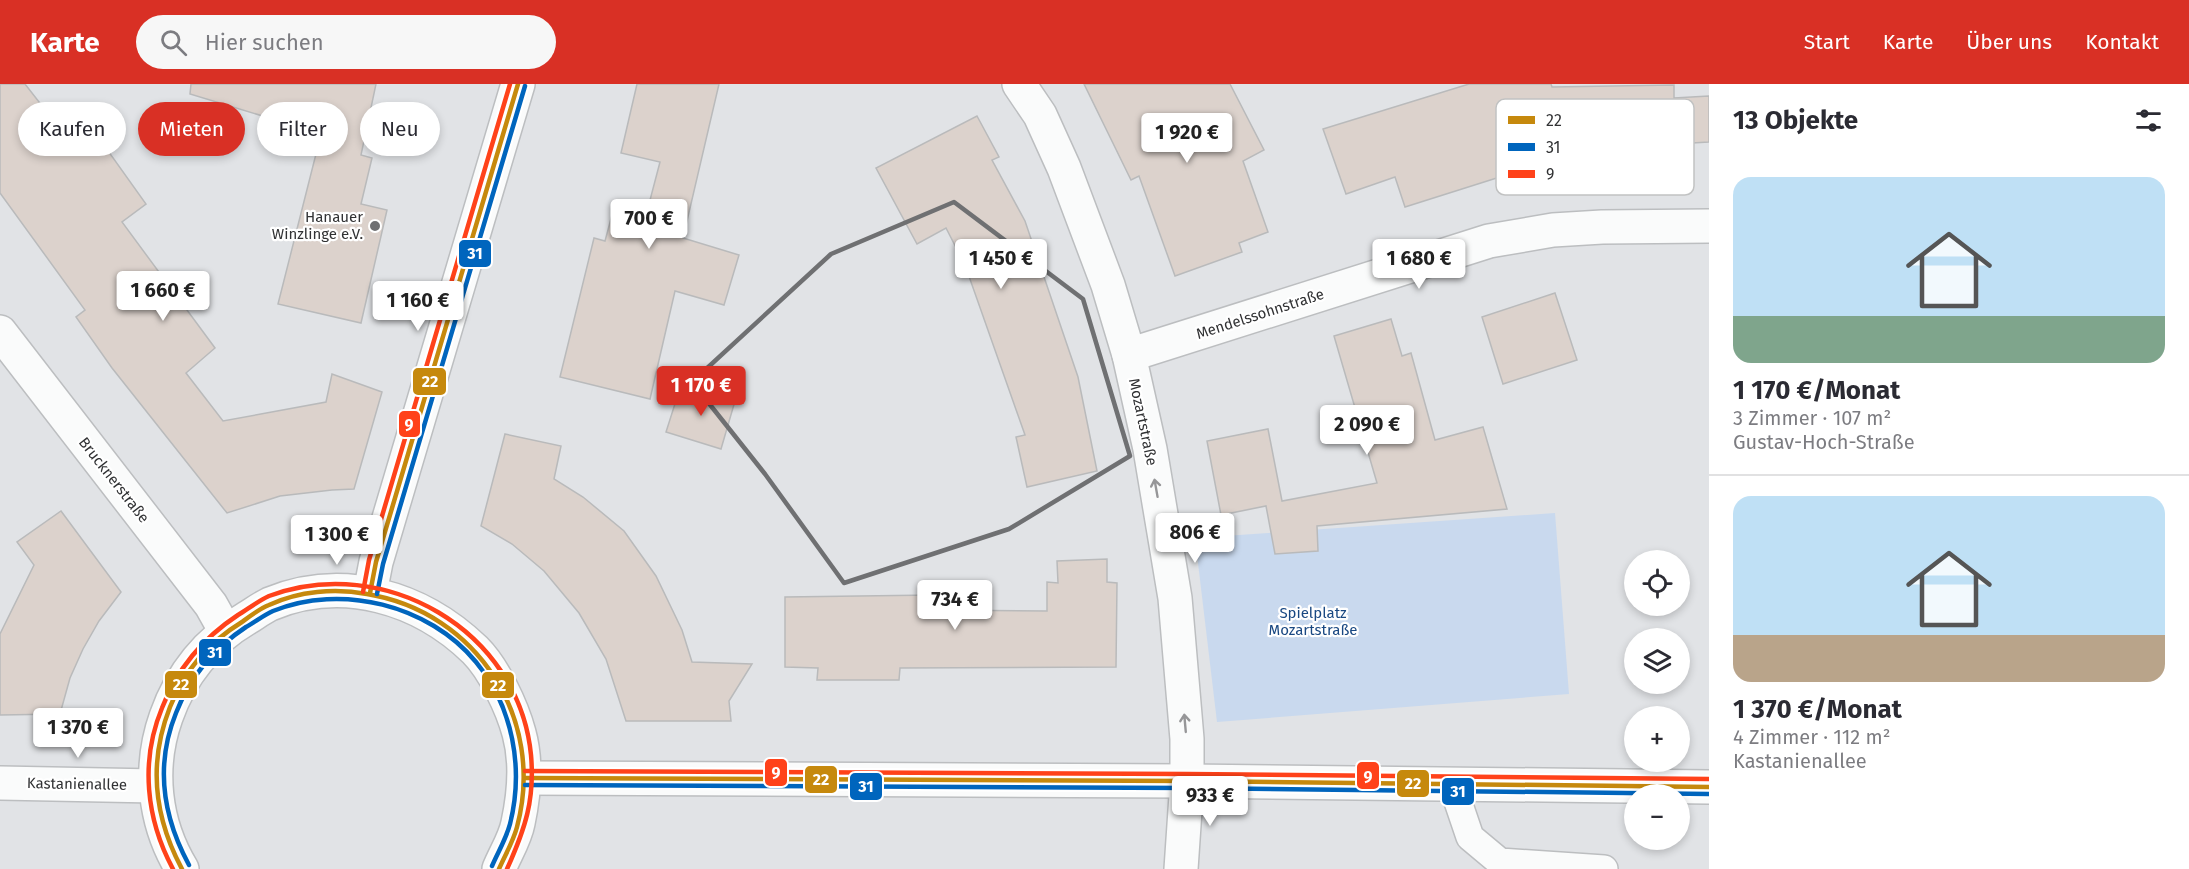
<!DOCTYPE html>
<html lang="de">
<head>
<meta charset="utf-8">
<style>
  body { margin:0; font-family:"Fira Sans",sans-serif; background:#f7f7f7; color:#2b2b33; height:100vh; display:flex; flex-direction:column; font-size:22px; white-space:nowrap }
  * { box-sizing:border-box; margin:0 }
  p { font-size:20px; color:#7c7c81 }
  .icon { flex:none; width:33px; height:33px; fill:none; stroke:currentColor; stroke-width:2; stroke-linecap:round; stroke-linejoin:round }
  .map { position:relative; flex:1; overflow:hidden }
  .sheet { display:flex; flex-direction:column; background:#fff; width:480px }
  .sheet>* { flex:none }
  .hud { position:absolute; left:18px; top:18px; width:570px; height:54px; display:flex; gap:12px }
  .tools { position:absolute; left:1624px; top:466px; display:grid; gap:12px }
  .tools a { display:grid; place-items:center; width:66px; height:66px; border-radius:50%; background:#fff; box-shadow:0 3px 9px #0003; font-size:30px }
  .price { position:absolute; translate:-50% -51px; padding:0 14px; border-radius:6px; background:#fff; color:#222; font-size:20px; line-height:39px; filter:drop-shadow(0 2px 3px #0008) }
  .price::after { content:''; position:absolute; left:50%; top:36px; width:18px; height:14px; margin-left:-9px; background:inherit; clip-path:polygon(0 0,100% 0,50% 100%) }
  .price.selected { background:#d93025; color:#fff }
  ul { padding:0; list-style:none }
  li { display:grid; align-content:center; gap:12px; height:318px; padding:0 24px }
  li+li { border-top:2px solid #e1e1e2 }
  li span { display:grid; place-items:center; height:186px; border-radius:18px; color:#555 }
  li>.icon { margin-inline-start:auto }
  span .icon { width:108px; height:108px; fill:#fffc; stroke-width:1 }
  li b { font-size:26px }
  h2 { display:flex; justify-content:space-between; align-items:center; height:72px; padding:0 24px; font-size:26px }
  .chip { padding:0 21px; border-radius:27px; background:#fff; box-shadow:0 3px 9px #0003; font-size:21px; line-height:54px }
  .chip.selected { background:#d93025; color:#fff }
  header { display:flex; align-items:center; gap:36px; box-sizing:border-box; height:84px; padding:0 30px; background:#d93025; color:#fff }
  header strong { font-size:28px }
  nav { display:flex; gap:33px; margin-inline-start:auto; font-size:21px }
  .search { width:420px; height:54px; background:#f7f7f7; display:flex; align-items:center; gap:15px; box-sizing:border-box; padding:0 21px; border-radius:33px; color:#7c7c81; font-size:22px }
  main { display:flex; flex:1; min-height:0 }
  .map>svg:first-child { display:block }
</style>
</head>
<body>
<header>
<strong>Karte</strong>
<div class="search"><svg class="icon" aria-label="search" viewBox="0 0 24 24"><circle cx="10" cy="10" r="6"/><path d="M15 15l6 6"/></svg>Hier suchen</div>
<nav><a>Start</a><a>Karte</a><a>Über uns</a><a>Kontakt</a></nav>
</header>
<main>
<div class="map">
<svg width="1709" height="785" viewBox="0 0 1709 785">
  <rect width="100%" height="100%" fill="#e1e3e6"/>
  <path fill="#c9d9ee" d="M 1555,429 L 1569,610 L 1217,638 L 1195,454 Z"/>
  <g fill="#dcd2cc" stroke="#b9babb" stroke-width="1.5">
    <path d="M 0,0 L 25,0 L 68,55 L 91,43 L 146,120 L 122,138 L 215,264 L 186,289 L 223,337 L 326,318 L 332,290 L 382,308 L 354,405 L 332,406 L 280,412 L 227,429 L 112,284 L 76,233 L 85,226 L 0,109 Z"/>
    <path d="M 191,0 L 376,0 L 361,71 L 372,74 L 361,120 L 387,126 L 361,239 L 278,220 L 316,70 L 294,65 L 299,43 L 190,10 Z"/>
    <path d="M 637,0 L 719,0 L 683,154 L 739,171 L 724,221 L 675,207 L 650,315 L 560,293 L 594,154 L 605,157 L 612,131 L 644,139 L 660,78 L 621,69 Z"/>
    <path d="M 1084,0 L 1230,0 L 1264,66 L 1243,77 L 1268,148 L 1239,159 L 1242,168 L 1175,192 L 1139,92 L 1131,96 Z"/>
    <path d="M 1469,0 L 1551,0 L 1552,3 L 1674,1 L 1674,14 L 1709,12 L 1709,58 L 1675,60 L 1675,72 L 1605,74 L 1605,61 L 1514,63 L 1522,86 L 1405,123 L 1395,93 L 1346,110 L 1323,45 Z"/>
    <path d="M 977,32 L 999,73 L 992,76 L 1025,137 L 1078,293 L 1097,387 L 1027,403 L 1016,353 L 1025,351 L 965,181 L 946,144 L 917,160 L 876,84 Z"/>
    <path d="M 1555,209 L 1577,276 L 1503,300 L 1482,233 Z"/>
    <path d="M 1391,235 L 1402,272 L 1411,269 L 1435,356 L 1483,343 L 1507,425 L 1317,442 L 1318,467 L 1275,470 L 1266,422 L 1221,431 L 1207,357 L 1268,345 L 1282,417 L 1377,399 L 1334,252 Z"/>
    <path d="M 681,301 L 735,317 L 721,365 L 666,348 Z"/>
    <path d="M 505,350 L 561,362 L 554,395 L 583,413 L 624,447 L 656,492 L 682,546 L 692,578 L 752,580 L 729,617 L 731,637 L 626,637 L 606,575 L 579,529 L 544,487 L 512,460 L 481,442 Z"/>
    <path d="M 61,427 L 121,508 L 99,537 L 83,565 L 70,594 L 60,630 L 0,631 L 0,550 L 34,481 L 17,458 Z"/>
    <path d="M 1107,475 L 1107,498 L 1117,499 L 1116,583 L 900,584 L 899,596 L 817,596 L 818,584 L 785,583 L 785,513 L 933,511 L 933,526 L 1047,527 L 1047,498 L 1058,499 L 1057,477 Z"/>
  </g>
  <g fill="none" stroke-linecap="round" stroke-linejoin="round">
    <defs>
      <path id="lane" d="M 1452,700 L 1470,753 L 1500,778 L 1604,785"/>
      <g id="street">
        <path d="M 1019,0 L 1040,31 L 1064,84 L 1108,201 L 1129,271 L 1150,365 L 1175,514 L 1187,655 L 1187,697 L 1181,785"/>
        <path d="M 0,248 L 211,521 L 225,546"/>
        <path d="M 1129,271 L 1489,157 L 1553,146 L 1602,143 L 1709,142"/>
        <path d="M 525,694 L 1187,697 L 1709,703"/>
        <path d="M 0,699 L 155,702"/>
      </g>
      <g id="secondary">
        <path d="M 370,509 L 376,478 L 518,0"/>
        <path d="M 182,785 C 154,739 148,684 166,633 C 181,590 208,557 247,534 C 255,529 262,524 270,520 C 343,490 420,513 475,566 C 494,585 512,623 519,649 C 527,678 524,711 518,739 C 515,755 505,770 499,785"/>
      </g>
    </defs>
    <use href="#lane" stroke="#bcbec0" stroke-width="30"/>
    <use href="#street" stroke="#bcbec0" stroke-width="36"/>
    <use href="#secondary" stroke="#bcbec0" stroke-width="36"/>
    <use href="#lane" stroke="#fafbfb" stroke-width="27"/>
    <use href="#street" stroke="#fafbfb" stroke-width="33"/>
    <use href="#secondary" stroke="#fafbfb" stroke-width="33"/>
    <defs>
      <g id="bus-1">
        <path d="M 370,509 L 376,478 L 518,0"/>
        <path d="M 525,694 L 1187,697 L 1709,703"/>
        <path d="M 182,785 C 154,733 148,679 170,623 C 184,588 209,558 242,538 C 250,532 259,525 269,521 C 299,507 335,504 367,510 C 477,528 546,635 517,743 C 513,758 505,771 499,785"/>
      </g>
      <g id="bus-2">
        <path d="M 377,510 L 383,480 L 525,2"/>
        <path d="M 525,701 L 1187,704 L 1709,710"/>
        <path d="M 189,781 C 163,733 155,681 176,629 C 190,593 214,564 246,543 C 255,538 264,531 273,527 C 341,499 429,521 476,578 C 513,623 524,684 510,740 C 506,755 498,768 492,782"/>
      </g>
      <g id="bus-3">
        <path d="M 363,508 L 369,476 L 510,0"/>
        <path d="M 525,687 L 1187,690 L 1709,695"/>
        <path d="M 173,785 C 146,735 140,677 162,624 C 177,585 203,554 238,531 C 248,525 258,517 269,512 C 384,469 519,546 531,671 C 535,716 525,745 507,785"/>
      </g>
    </defs>
    <use href="#bus-1" stroke="#fff" stroke-width="9"/>
    <use href="#bus-2" stroke="#fff" stroke-width="9"/>
    <use href="#bus-3" stroke="#fff" stroke-width="9"/>
    <use href="#bus-1" stroke="#c6890d" stroke-width="4.5"/>
    <use href="#bus-2" stroke="#0065bd" stroke-width="4.5"/>
    <use href="#bus-3" stroke="#ff421a" stroke-width="4.5"/>
  </g>
  <defs><path id="oneway-shaft" d="M-6 0H5M1.5-3L5.5 0L1.5 3" fill="none" stroke-width="1.6" stroke-linecap="round" stroke-linejoin="round" transform="scale(1.5)"/></defs>
  <g stroke="#969698">
    <use href="#oneway-shaft" transform="translate(1156 404) rotate(-100)"/>
    <use href="#oneway-shaft" transform="translate(1185 639) rotate(-95)"/>
  </g>
  <path fill="none" stroke="#6f7072" stroke-width="4.5" stroke-linejoin="round" d="M 954,118 L 1083,215 L 1130,372 L 1009,445 L 844,499 L 765,390 L 692,298 L 831,170 Z"/>
  <circle fill="#6f7072" stroke="#fff" stroke-width="2" cx="375" cy="142" r="6"/>
  <g text-anchor="middle" stroke-width="4.5" stroke-linejoin="round" paint-order="stroke">
    <g font-size="15" fill="#313234" stroke="#fff" text-anchor="end">
      <text x="363" y="138">Hanauer<tspan x="363" dy="17">Winzlinge e.V.</tspan></text>
    </g>
    <g font-size="15" fill="#313234" stroke="#fff">
      <text transform="translate(1260 230) rotate(-18)" y="5">Mendelssohnstraße</text>
      <text transform="translate(1143 338) rotate(78)" y="5">Mozartstraße</text>
      <text transform="translate(114 396) rotate(52)" y="5">Brucknerstraße</text>
      <text transform="translate(77 700) rotate(1)" y="5">Kastanienallee</text>
    </g>
    <g font-size="15" fill="#194882" stroke="#fff">
      <text x="1313" y="534">Spielplatz<tspan x="1313" dy="17">Mozartstraße</tspan></text>
    </g>
  </g>
  <rect x="1496" y="15" width="198" height="96" rx="9" fill="#fff" stroke="#c1c2c2" stroke-width="1.5"/>
  <rect x="1508" y="32" width="27" height="8" fill="#c6890d"/>
  <rect x="1508" y="59" width="27" height="8" fill="#0065bd"/>
  <rect x="1508" y="86" width="27" height="8" fill="#ff421a"/>
  <g font-size="16" fill="#313234">
    <text x="1546" y="42">22</text>
    <text x="1546" y="69">31</text>
    <text x="1546" y="96">9</text>
  </g>
  <g stroke="#fff" stroke-width="2">
    <rect x="458" y="155" width="34" height="29" rx="6" fill="#0065bd"/>
    <rect x="412" y="283" width="35" height="29" rx="6" fill="#c6890d"/>
    <rect x="398" y="326" width="23" height="28" rx="6" fill="#ff421a"/>
    <rect x="198" y="554" width="34" height="29" rx="6" fill="#0065bd"/>
    <rect x="164" y="586" width="34" height="29" rx="6" fill="#c6890d"/>
    <rect x="481" y="587" width="34" height="28" rx="6" fill="#c6890d"/>
    <rect x="764" y="674" width="24" height="29" rx="6" fill="#ff421a"/>
    <rect x="1356" y="677" width="24" height="29" rx="6" fill="#ff421a"/>
    <rect x="804" y="681" width="34" height="29" rx="6" fill="#c6890d"/>
    <rect x="1396" y="685" width="34" height="29" rx="6" fill="#c6890d"/>
    <rect x="849" y="688" width="34" height="29" rx="6" fill="#0065bd"/>
    <rect x="1441" y="693" width="34" height="29" rx="6" fill="#0065bd"/>
  </g>
  <g font-size="16" text-anchor="middle" font-weight="bold" fill="#fff">
    <text x="475" y="175">31</text>
    <text x="430" y="303">22</text>
    <text x="409" y="346">9</text>
    <text x="215" y="574">31</text>
    <text x="181" y="606">22</text>
    <text x="498" y="607">22</text>
    <text x="776" y="694">9</text>
    <text x="1368" y="698">9</text>
    <text x="821" y="701">22</text>
    <text x="1413" y="705">22</text>
    <text x="866" y="708">31</text>
    <text x="1458" y="713">31</text>
  </g>
</svg>
<div class="tools">
<a><svg class="icon" aria-label="locate" viewBox="0 0 24 24"><circle cx="12" cy="12" r="6"/><path d="M12 2v4M12 18v4M2 12h4M18 12h4"/></svg></a>
<a><svg class="icon" aria-label="layers" viewBox="0 0 24 24"><path d="M12 4l9 5-9 5-9-5zM3 14l9 5 9-5"/></svg></a>
<a>+</a>
<a>−</a>
</div>
<b class="price" style="left:1187px;top:80px">1 920 €</b>
<b class="price" style="left:649px;top:166px">700 €</b>
<b class="price" style="left:1001px;top:206px">1 450 €</b>
<b class="price" style="left:1419px;top:206px">1 680 €</b>
<b class="price" style="left:163px;top:238px">1 660 €</b>
<b class="price" style="left:418px;top:248px">1 160 €</b>
<b class="price selected" style="left:701px;top:333px">1 170 €</b>
<b class="price" style="left:1367px;top:372px">2 090 €</b>
<b class="price" style="left:1195px;top:480px">806 €</b>
<b class="price" style="left:337px;top:482px">1 300 €</b>
<b class="price" style="left:955px;top:547px">734 €</b>
<b class="price" style="left:78px;top:675px">1 370 €</b>
<b class="price" style="left:1210px;top:743px">933 €</b>
<div class="hud">
<a class="chip">Kaufen</a>
<a class="chip selected">Mieten</a>
<a class="chip">Filter</a>
<a class="chip">Neu</a>
</div>
</div>
<section class="sheet">
<h2>13 Objekte<svg class="icon" aria-label="filters" viewBox="0 0 24 24"><path d="M4 7h16M4 17h16"/><circle cx="9" cy="7" r="2"/><circle cx="15" cy="17" r="2"/></svg></h2>
<ul>
<li><span style="background:linear-gradient(#bfe0f5 75%,#7fa58c 0)"><svg class="icon" aria-label="home" viewBox="0 0 24 24"><path d="M3 11l9-7 9 7M6 9v11h12V9"/></svg></span><div><b>1 170 €/Monat</b><p>3 Zimmer · 107 m²</p><p>Gustav-Hoch-Straße</p></div></li>
<li><span style="background:linear-gradient(#bfe0f5 75%,#b9a48a 0)"><svg class="icon" aria-label="home" viewBox="0 0 24 24"><path d="M3 11l9-7 9 7M6 9v11h12V9"/></svg></span><div><b>1 370 €/Monat</b><p>4 Zimmer · 112 m²</p><p>Kastanienallee</p></div></li>
</ul>
</section>
</main>
</body>
</html>
